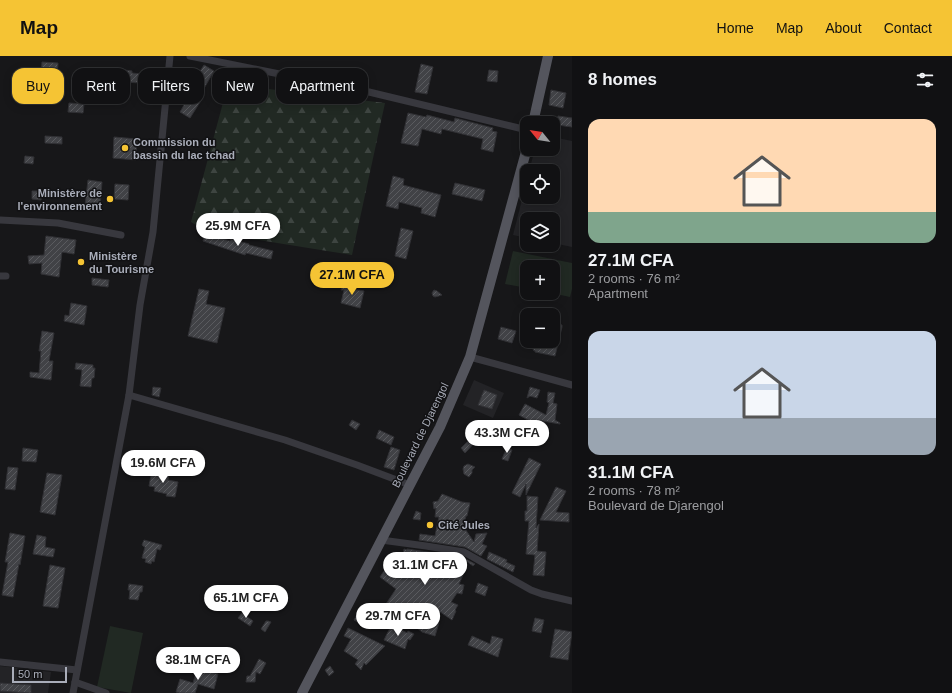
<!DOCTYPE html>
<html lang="en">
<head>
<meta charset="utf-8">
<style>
  body { margin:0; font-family:Arial,sans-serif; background:#1e1f21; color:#f1f3f6; height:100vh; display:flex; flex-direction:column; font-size:15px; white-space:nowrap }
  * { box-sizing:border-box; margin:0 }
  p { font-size:13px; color:#9c9da0 }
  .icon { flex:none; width:22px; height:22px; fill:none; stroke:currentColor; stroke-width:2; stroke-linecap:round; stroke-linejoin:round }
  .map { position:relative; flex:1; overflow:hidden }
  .panel { display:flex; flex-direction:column; background:#111113; width:380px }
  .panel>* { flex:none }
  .top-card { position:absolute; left:12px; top:12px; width:380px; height:36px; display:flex; gap:8px }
  .needle { width:26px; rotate:300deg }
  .tools { position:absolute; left:520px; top:60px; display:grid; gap:8px }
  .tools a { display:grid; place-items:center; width:40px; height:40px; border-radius:8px; background:#111113; box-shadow:0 2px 10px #0003,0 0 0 1px #303133; font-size:20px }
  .scale { position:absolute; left:12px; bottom:10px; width:55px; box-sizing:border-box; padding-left:4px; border:2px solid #a9adb9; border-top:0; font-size:11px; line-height:14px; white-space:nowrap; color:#a9adb9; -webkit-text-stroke:3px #121214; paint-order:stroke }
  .price { position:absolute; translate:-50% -34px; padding:0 9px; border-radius:14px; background:#fff; color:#222; font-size:13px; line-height:26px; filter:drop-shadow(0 1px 2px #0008) }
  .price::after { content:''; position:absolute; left:50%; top:24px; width:12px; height:9px; margin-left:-6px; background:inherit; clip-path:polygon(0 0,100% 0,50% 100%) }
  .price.current { background:#f5c434; color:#111 }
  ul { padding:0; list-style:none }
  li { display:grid; align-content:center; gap:8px; height:212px; padding:0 16px }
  li span { display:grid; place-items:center; height:124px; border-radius:12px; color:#555 }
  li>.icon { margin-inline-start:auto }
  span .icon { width:72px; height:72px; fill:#fffc; stroke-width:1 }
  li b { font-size:17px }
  h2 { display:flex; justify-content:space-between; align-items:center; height:48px; padding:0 16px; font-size:17px }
  .pill { padding:0 14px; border-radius:12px; background:#111113; box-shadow:0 2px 10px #0003,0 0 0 1px #303133; font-size:14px; line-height:36px }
  .pill.current { background:#f5c434; color:#111 }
  header { display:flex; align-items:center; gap:24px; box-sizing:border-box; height:56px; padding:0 20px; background:#f5c434; color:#111 }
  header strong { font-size:19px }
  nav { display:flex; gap:22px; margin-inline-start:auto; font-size:14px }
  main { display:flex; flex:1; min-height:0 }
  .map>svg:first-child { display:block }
</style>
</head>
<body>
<header>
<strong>Map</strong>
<nav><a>Home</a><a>Map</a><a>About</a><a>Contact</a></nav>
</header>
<main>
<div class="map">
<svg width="572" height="637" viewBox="0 0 572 637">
  <defs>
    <pattern id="forest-firs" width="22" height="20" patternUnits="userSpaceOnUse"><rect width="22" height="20" fill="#212923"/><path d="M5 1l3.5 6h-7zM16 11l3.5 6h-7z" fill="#3e4541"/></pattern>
    <pattern id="building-hatch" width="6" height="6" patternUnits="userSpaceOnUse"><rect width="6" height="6" fill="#414246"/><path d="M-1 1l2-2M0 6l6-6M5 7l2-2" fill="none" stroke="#5a5b5f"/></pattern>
  </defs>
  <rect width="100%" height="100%" fill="#171719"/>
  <g fill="#232326">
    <path d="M 553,81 L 572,85 L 572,191 L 553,187 L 553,163 L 527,163 L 527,182 L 513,179 L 527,124 L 527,141 L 553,141 L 553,115 L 529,115 L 535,93 L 553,93 Z"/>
    <path d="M 474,324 L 504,337 L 493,362 L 463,349 Z"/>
    <path d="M 0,610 L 51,616 L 48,637 L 0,637 Z"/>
  </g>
  <path fill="url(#forest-firs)" d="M 228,28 L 385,47 L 352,199 L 208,176 L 191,166 Z"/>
  <g fill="#212923">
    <path d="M 513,195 L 572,207 L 572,233 L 570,241 L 551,237 L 553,237 L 553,211 L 527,211 L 527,232 L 505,228 Z"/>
    <path d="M 110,570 L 143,577 L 131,637 L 97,631 Z"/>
  </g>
  <g fill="url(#building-hatch)" stroke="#313135" fill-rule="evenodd">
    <path d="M 42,6 L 58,7 L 57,21 L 41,20 Z"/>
    <path d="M 421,8 L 433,11 L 427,38 L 415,36 Z"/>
    <path d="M 204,9 L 214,15 L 199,41 L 202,43 L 190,62 L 180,56 L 195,30 L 192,28 Z"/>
    <path d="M 124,14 L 132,15 L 132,17 L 142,18 L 142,27 L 123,26 Z"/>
    <path d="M 489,14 L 498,15 L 497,26 L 487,25 Z"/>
    <path d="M 551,34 L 566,37 L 563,52 L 549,49 Z"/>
    <path d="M 69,47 L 84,48 L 83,57 L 68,56 Z"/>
    <path d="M 408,57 L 426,61 L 427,59 L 454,66 L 455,62 L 493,72 L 492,75 L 497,76 L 493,96 L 481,93 L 483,83 L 442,73 L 441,78 L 422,73 L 418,90 L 401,87 Z"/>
    <path d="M 558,60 L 572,62 L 572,71 L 557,69 Z"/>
    <path d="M 45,80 L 62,81 L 62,88 L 45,87 Z"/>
    <path d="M 114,81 L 137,83 L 136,104 L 113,102 Z"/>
    <path d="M 25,100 L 34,101 L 33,108 L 24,107 Z"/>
    <path d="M 393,120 L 404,123 L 403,129 L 441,139 L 435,161 L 421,157 L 422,152 L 399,146 L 398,153 L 386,150 Z"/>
    <path d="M 88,124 L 102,126 L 100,151 L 85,150 Z"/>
    <path d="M 455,127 L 485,134 L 482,145 L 452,138 Z"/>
    <path d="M 115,128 L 129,129 L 128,144 L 114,143 Z"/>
    <path d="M 32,135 L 42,135 L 41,144 L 32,143 Z"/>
    <path d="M 401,172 L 413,175 L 406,203 L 395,200 Z"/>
    <path d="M 205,177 L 230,185 L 231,183 L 249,188 L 249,189 L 273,195 L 271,203 L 246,197 L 245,199 L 203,185 Z"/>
    <path d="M 46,180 L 76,184 L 74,198 L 62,196 L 59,221 L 41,218 L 42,207 L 29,208 L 28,200 L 44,199 Z"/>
    <path d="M 92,222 L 109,224 L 108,231 L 92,229 Z"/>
    <path d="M 343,228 L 352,230 L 352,233 L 364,235 L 360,252 L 341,247 L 344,234 L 341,234 Z"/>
    <path d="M 199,233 L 209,235 L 206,248 L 225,252 L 217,287 L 188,280 Z"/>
    <path d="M 434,234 L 437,235 L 442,239 L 435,241 L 433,240 L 432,237 Z"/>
    <path d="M 71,247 L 87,250 L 84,269 L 64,265 L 65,259 L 69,260 Z"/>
    <path d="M 553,267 L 562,269 L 562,271 L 555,300 L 535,296 L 535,295 L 533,294 L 536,285 L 547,287 L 547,285 L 553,285 Z"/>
    <path d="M 501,271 L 516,275 L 512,287 L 498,283 Z"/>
    <path d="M 42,275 L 54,277 L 49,305 L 53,305 L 51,324 L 30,321 L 30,316 L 39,317 L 41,295 L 39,295 Z"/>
    <path d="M 76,307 L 93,309 L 93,312 L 95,312 L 94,322 L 92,322 L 91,331 L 80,330 L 82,314 L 75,313 Z"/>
    <path d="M 153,331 L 161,332 L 159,341 L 152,339 Z"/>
    <path d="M 530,331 L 540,334 L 537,342 L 530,340 L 527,342 Z"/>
    <path d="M 484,334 L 497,339 L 492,353 L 478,349 Z"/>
    <path d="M 548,336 L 555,337 L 553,347 L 557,348 L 555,364 L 560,367 L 560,368 L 537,364 L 535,368 L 519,359 L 525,348 L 546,359 L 549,347 L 547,346 Z"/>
    <path d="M 352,364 L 360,368 L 356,374 L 349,369 Z"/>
    <path d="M 379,374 L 394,381 L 391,389 L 376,382 Z"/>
    <path d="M 496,377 L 507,385 L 504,389 L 498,385 L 497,387 L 493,382 Z"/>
    <path d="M 475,378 L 479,382 L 465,397 L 461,392 Z"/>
    <path d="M 391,391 L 400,394 L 394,414 L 384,411 Z"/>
    <path d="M 507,391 L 512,394 L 508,405 L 502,403 Z"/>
    <path d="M 23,392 L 38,394 L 36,406 L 22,405 Z"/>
    <path d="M 529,402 L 541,408 L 526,439 L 526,428 L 520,441 L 512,437 Z"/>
    <path d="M 468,408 L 475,411 L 472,414 L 472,417 L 469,421 L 464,418 L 463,413 L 464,410 Z"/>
    <path d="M 8,411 L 18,412 L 15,434 L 5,433 Z"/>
    <path d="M 152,414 L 169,418 L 168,424 L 178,426 L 175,441 L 166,440 L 167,438 L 154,435 L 155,431 L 149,430 Z"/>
    <path d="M 47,417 L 62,419 L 55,459 L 40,456 Z"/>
    <path d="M 556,431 L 566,435 L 556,456 L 569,457 L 569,466 L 540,464 Z"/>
    <path d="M 442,438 L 462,446 L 470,447 L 467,460 L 466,460 L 463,470 L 474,486 L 476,478 L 487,477 L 482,488 L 487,490 L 481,500 L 465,491 L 419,484 L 420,478 L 435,480 L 439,461 L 435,461 L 436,452 L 434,453 L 433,446 L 438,445 Z"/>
    <path d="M 527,440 L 538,441 L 536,472 L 539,468 L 537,495 L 546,496 L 544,520 L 533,519 L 535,499 L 526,498 L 529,465 L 525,465 L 525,455 L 527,455 Z"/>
    <path d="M 416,455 L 421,457 L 420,464 L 413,463 Z"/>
    <path d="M 10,477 L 25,480 L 20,509 L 19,508 L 13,541 L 2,539 L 8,506 L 5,506 Z"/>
    <path d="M 37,479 L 46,481 L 45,491 L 55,493 L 53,501 L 33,498 Z"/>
    <path d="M 144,484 L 162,489 L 160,494 L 157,493 L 154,506 L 152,505 L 151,508 L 145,506 L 146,503 L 142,502 L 145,491 L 143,490 L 142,489 Z"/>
    <path d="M 404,493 L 407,494 L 407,493 L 462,501 L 475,508 L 473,510 L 465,504 L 461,519 L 463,519 L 459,528 L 464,529 L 462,538 L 457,537 L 451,546 L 458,549 L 455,554 L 456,555 L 452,564 L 433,551 L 426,564 L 439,567 L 435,580 L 422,576 L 394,553 L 386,548 L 396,533 L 380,521 L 384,515 L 385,515 L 392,504 L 396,507 L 397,505 L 398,506 L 403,500 ZM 414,499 L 426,501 L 425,511 L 423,516 L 405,513 Z"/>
    <path d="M 489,496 L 507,504 L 506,506 L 515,510 L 513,516 L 487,503 Z"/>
    <path d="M 50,509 L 65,512 L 58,552 L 43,550 Z"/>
    <path d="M 478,527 L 488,531 L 485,540 L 475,536 Z"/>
    <path d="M 129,528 L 143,530 L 142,536 L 140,536 L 138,544 L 129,543 L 130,534 L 128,534 Z"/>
    <path d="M 360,553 L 377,563 L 371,573 L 354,564 Z"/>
    <path d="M 242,557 L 253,565 L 250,570 L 238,562 Z"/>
    <path d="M 535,562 L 544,564 L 541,577 L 532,575 Z"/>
    <path d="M 266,565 L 268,565 L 271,566 L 265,576 L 261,573 Z"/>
    <path d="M 392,568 L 407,577 L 408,575 L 414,578 L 410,584 L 408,583 L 405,593 L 384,584 Z"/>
    <path d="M 348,572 L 385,590 L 366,609 L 364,607 L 361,614 L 355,608 L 358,604 L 344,595 L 351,583 L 344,580 Z"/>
    <path d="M 555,573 L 572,576 L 568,604 L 550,601 Z"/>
    <path d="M 472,580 L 490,588 L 492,580 L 503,583 L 498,601 L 468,589 Z"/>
    <path d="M 259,603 L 266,607 L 260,618 L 256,616 L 255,626 L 246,626 L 247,620 L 250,620 Z"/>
    <path d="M 199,607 L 205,609 L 204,614 L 218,618 L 214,633 L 198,628 L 195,637 L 180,637 L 176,636 L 180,623 L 193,627 Z"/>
    <path d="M 330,610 L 334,616 L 329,620 L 325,614 Z"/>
    <path d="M 0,627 L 31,629 L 31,637 L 0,635 Z"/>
  </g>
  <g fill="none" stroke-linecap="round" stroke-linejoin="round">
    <g stroke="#38383e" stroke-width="7">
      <path d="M 190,0 L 369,36 L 527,74"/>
      <path d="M 0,164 L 58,167 L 121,179"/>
      <path d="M 0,220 L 6,220"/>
      <path d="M 470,301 L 572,329"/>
      <path d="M 129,339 L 285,384 L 357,409 L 410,429"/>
      <path d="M 381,484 L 426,490 L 464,496 L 531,534 L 542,538 L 572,545"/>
      <path d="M 0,606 L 77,614"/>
      <path d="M 75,626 L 106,637"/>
      <path d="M 73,637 L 129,339 L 140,249 L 153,176 L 170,0"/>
    </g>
    <g stroke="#54555d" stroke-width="10">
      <path d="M 533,67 L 548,0"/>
      <path d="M 302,637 L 440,371 L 470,301 L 527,92"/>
    </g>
  </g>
  <g fill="#f5c434" stroke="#121214" stroke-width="1.5">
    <circle cx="125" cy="92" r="4"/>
    <circle cx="110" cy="143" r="4"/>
    <circle cx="81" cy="206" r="4"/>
    <circle cx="430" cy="469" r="4"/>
  </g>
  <g text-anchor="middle" stroke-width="3" stroke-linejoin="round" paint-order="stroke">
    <g font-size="11" font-weight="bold" fill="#a9adb9" stroke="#121214" text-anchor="start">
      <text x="133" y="90">Commission du<tspan x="133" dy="13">bassin du lac tchad</tspan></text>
      <text x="102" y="141" text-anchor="end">Ministère de<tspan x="102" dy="13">l'environnement</tspan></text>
      <text x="89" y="204">Ministère<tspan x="89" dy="13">du Tourisme</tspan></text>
      <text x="438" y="473">Cité Jules</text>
    </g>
    <g font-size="11" fill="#a9adb9" stroke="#121214">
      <text transform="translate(420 379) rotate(-64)" y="4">Boulevard de Djarengol</text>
    </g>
  </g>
</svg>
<div class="tools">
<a><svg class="needle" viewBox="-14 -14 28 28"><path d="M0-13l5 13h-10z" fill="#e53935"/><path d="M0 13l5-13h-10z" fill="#9c9da0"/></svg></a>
<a><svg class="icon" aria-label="locate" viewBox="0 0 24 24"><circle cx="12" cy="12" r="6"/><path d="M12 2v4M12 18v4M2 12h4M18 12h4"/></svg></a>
<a><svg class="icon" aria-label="layers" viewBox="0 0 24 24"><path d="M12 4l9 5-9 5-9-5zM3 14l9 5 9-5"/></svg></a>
<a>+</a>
<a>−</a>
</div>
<div class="scale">50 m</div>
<b class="price" style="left:238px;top:191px">25.9M CFA</b>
<b class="price current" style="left:352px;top:240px">27.1M CFA</b>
<b class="price" style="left:507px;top:398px">43.3M CFA</b>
<b class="price" style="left:163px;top:428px">19.6M CFA</b>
<b class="price" style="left:425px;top:530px">31.1M CFA</b>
<b class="price" style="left:246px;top:563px">65.1M CFA</b>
<b class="price" style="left:398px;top:581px">29.7M CFA</b>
<b class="price" style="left:198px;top:625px">38.1M CFA</b>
<div class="top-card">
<a class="pill current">Buy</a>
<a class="pill">Rent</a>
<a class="pill">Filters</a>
<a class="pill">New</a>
<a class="pill">Apartment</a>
</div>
</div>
<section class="panel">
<h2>8 homes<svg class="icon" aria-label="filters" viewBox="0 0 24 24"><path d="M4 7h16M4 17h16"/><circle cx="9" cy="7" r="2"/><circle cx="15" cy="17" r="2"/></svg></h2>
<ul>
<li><span style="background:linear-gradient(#ffd9b3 75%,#7fa58c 0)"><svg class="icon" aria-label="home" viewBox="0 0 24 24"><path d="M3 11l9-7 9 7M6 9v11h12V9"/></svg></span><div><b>27.1M CFA</b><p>2 rooms · 76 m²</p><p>Apartment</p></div></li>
<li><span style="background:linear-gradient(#c9d6e8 70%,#9aa5b1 0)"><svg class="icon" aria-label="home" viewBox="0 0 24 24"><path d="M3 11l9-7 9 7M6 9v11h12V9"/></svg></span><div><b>31.1M CFA</b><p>2 rooms · 78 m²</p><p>Boulevard de Djarengol</p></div></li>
</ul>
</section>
</main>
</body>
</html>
